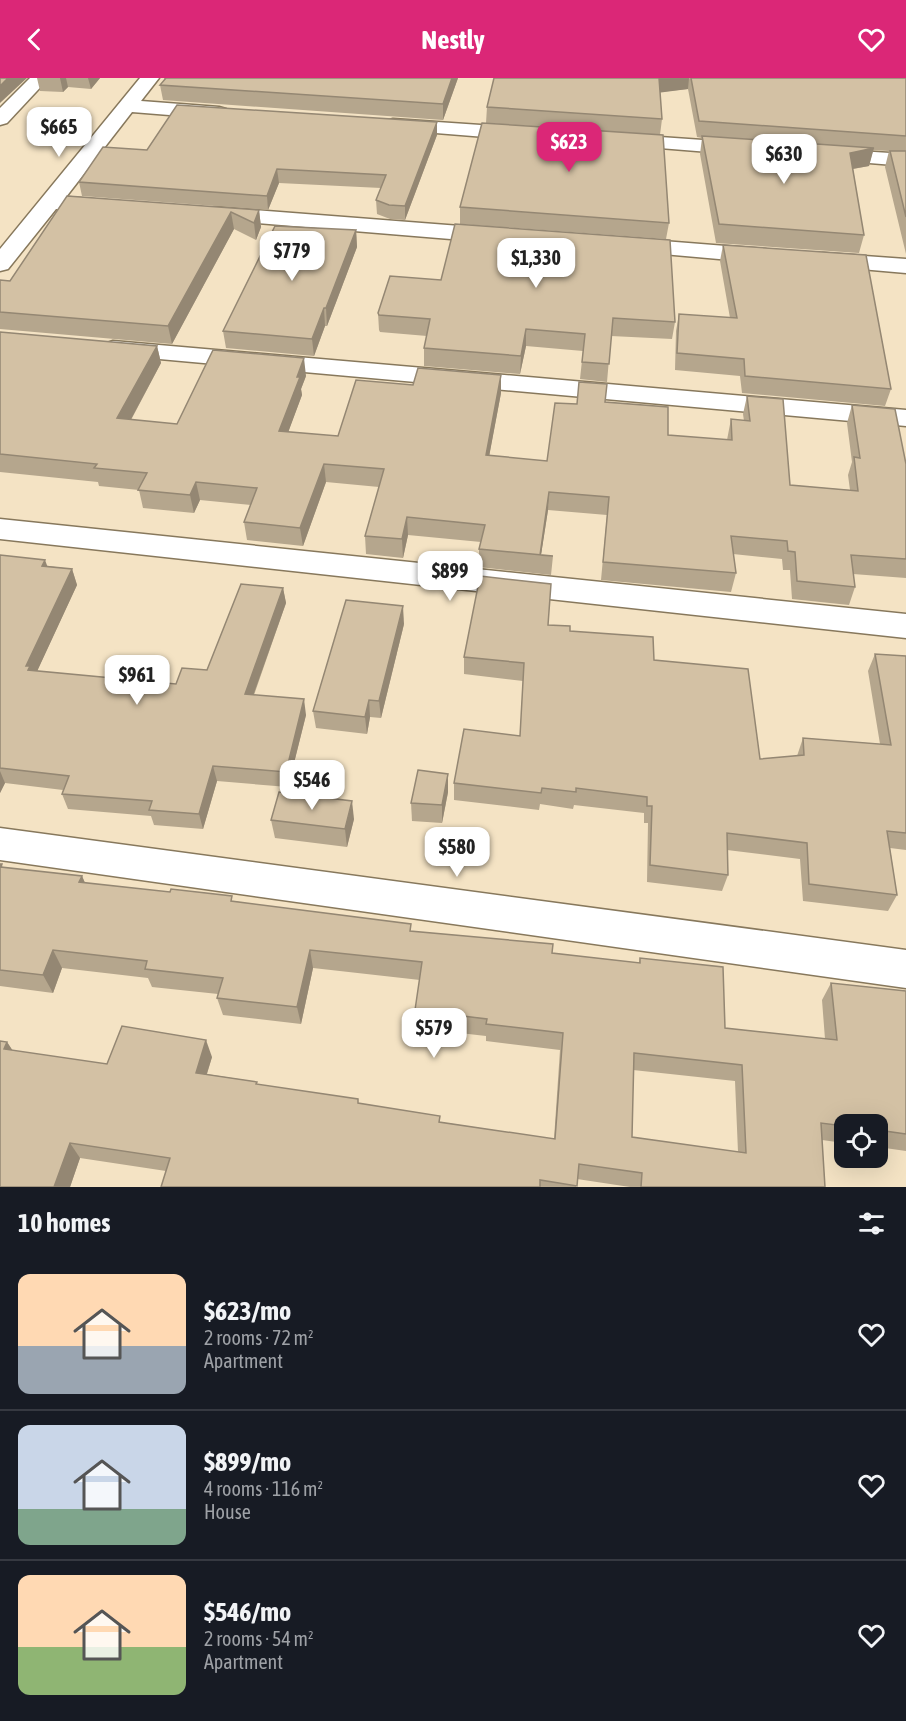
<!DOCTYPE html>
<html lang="en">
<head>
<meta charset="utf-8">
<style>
  body { margin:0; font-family:"Asap Condensed",sans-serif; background:#20242c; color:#f1f3f6; height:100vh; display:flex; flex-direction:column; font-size:22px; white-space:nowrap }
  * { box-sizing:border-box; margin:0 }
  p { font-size:20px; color:#9ea1a6 }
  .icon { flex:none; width:33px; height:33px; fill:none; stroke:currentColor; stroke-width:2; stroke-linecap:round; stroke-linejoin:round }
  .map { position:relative; height:1109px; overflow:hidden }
  .drawer { display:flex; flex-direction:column; background:#171b24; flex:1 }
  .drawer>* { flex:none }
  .buttons { position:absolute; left:834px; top:1036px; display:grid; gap:12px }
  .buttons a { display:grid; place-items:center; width:54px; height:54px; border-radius:12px; background:#171b24; box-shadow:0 6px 24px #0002; font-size:30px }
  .price { position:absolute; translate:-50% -51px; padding:0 14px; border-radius:12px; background:#fff; color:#222; font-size:20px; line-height:39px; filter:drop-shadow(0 2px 3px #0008) }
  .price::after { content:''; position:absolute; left:50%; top:36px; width:18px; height:14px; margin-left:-9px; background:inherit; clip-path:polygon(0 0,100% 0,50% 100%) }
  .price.selected { background:#db2777; color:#fff }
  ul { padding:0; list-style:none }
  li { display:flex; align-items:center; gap:18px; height:150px; padding:0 18px }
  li+li { border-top:2px solid #363941 }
  li span { display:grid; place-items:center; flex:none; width:168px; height:120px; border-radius:12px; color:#555 }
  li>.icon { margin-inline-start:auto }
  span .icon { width:72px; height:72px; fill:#fffc; stroke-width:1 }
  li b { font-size:26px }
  h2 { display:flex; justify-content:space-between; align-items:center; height:72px; padding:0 18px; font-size:26px }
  header { display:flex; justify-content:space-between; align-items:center; height:78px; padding:0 18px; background:#db2777; color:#fff; font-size:27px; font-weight:700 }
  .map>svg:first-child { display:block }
</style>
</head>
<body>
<header><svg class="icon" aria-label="back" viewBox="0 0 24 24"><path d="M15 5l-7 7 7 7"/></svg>Nestly<svg class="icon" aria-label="heart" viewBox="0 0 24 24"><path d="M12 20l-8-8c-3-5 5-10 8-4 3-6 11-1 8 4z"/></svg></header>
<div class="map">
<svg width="906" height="1109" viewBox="0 0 906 1109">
  <rect width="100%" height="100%" fill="#f4e3c4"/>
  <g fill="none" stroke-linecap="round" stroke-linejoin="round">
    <defs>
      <g id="minor">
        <path d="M 30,0 L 49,0 L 7,45 L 0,47 L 0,30 Z"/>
        <path d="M 140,0 L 159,0 L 141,23 L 219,29 L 226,31 L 229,35 L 226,39 L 219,41 L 132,34 L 66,119 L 115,123 L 118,128 L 115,133 L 107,135 L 56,131 L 8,191 L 0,193 L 0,171 Z"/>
        <path d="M 393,41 L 524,50 L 531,52 L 534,56 L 531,60 L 524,62 L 386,51 L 383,47 L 386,43 Z"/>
        <path d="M 617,56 L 746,65 L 753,67 L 756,71 L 753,75 L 746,77 L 610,66 L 607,62 L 610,58 Z"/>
        <path d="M 827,71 L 906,76 L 906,88 L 820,81 L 817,77 L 820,73 Z"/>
        <path d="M 215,129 L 499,151 L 507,153 L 510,158 L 507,163 L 499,165 L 207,141 L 204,136 L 207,131 Z"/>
        <path d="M 625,160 L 765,171 L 773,173 L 777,178 L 773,183 L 765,185 L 617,172 L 614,167 L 617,162 Z"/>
        <path d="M 823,175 L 906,181 L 906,195 L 815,187 L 811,182 L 815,177 Z"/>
        <path d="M 113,263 L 906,332 L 906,348 L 104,276 L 100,271 L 104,266 Z"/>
        <path d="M 0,441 L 906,536 L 906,560 L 0,461 Z"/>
        <path d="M 0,750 L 906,872 L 906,910 L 0,782 Z"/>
      </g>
    </defs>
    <use href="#minor" stroke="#87785c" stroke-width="3"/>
    <use href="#minor" fill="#fff" fill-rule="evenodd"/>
  </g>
  <g fill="#b5a68d" fill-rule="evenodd">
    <path d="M 37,0 L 100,0 L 91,11 L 68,9 L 63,14 L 40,13 Z"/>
    <path d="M 164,0 L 458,0 L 443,42 L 163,22 L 160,7 L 164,2 Z"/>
    <path d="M 494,0 L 906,0 L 906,176 L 885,89 L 889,73 L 873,72 L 869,88 L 853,91 L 864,157 L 859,175 L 716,165 L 700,76 L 702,60 L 697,59 L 688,11 L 660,14 L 662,41 L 660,57 L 486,45 L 487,29 Z"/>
    <path d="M 437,57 L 405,142 L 390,141 L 377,136 L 376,122 L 381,110 L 279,105 L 268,132 L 82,118 L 79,104 L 147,72 Z"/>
    <path d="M 67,118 L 259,132 L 261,149 L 256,162 L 234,151 L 172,266 L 0,251 L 0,202 L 10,203 Z"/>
    <path d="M 460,129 L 669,145 L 666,161 L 460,146 Z"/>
    <path d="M 356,152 L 357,169 L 327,248 L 325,248 L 314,278 L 226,270 L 223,253 Z"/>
    <path d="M 723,167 L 891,311 L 885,328 L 742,315 L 740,298 L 675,292 L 676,253 L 679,236 L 730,240 L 720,183 Z"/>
    <path d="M 390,198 L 675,244 L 672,261 L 611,258 L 607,304 L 580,301 L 583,273 L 526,268 L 520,296 L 424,288 L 424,270 L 427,258 L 380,254 L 379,252 L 378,235 Z"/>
    <path d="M 0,254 L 157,268 L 161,285 L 131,342 L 177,346 L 306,298 L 301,311 L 302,317 L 288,354 L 338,358 L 501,315 L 489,378 L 547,383 L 577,326 L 605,324 L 668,357 L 727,362 L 731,341 L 744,343 L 743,336 L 747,318 L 790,407 L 850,412 L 848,397 L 852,384 L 847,345 L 852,327 L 906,386 L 906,500 L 853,496 L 855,509 L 849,527 L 792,521 L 790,492 L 783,492 L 782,481 L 733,476 L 736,495 L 731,514 L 601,502 L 607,437 L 548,432 L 541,477 L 553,478 L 551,497 L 479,489 L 479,471 L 481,464 L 408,457 L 403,480 L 366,476 L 365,458 L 379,409 L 326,404 L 303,468 L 247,462 L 244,444 L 251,427 L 200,422 L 194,435 L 143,430 L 139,412 L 99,408 L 98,404 L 0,394 Z"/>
    <path d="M 0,477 L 48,488 L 72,491 L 77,507 L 37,593 L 176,606 L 207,592 L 283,510 L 286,525 L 254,617 L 306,637 L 288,709 L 217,703 L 203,751 L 154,747 L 151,738 L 68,731 L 62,716 L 63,712 L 5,705 L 0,715 Z"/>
    <path d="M 404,546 L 381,640 L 370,639 L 367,656 L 316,650 L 313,633 Z"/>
    <path d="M 548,547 L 570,553 L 654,582 L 760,681 L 797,678 L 803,660 L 880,666 L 868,593 L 875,576 L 906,578 L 906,772 L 890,770 L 897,817 L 888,833 L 803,823 L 800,781 L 727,772 L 728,797 L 722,813 L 647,804 L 648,745 L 644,745 L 644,735 L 574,727 L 573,731 L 540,726 L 539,732 L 454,722 L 454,705 L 520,658 L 523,603 L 464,596 L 464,579 Z"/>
    <path d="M 448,696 L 448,714 L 442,745 L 412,743 L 411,725 Z"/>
    <path d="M 354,741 L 347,769 L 275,760 L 271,742 Z"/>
    <path d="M 0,786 L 4,790 L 82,798 L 85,805 L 234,823 L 412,853 L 552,875 L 639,885 L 640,880 L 725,950 L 825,961 L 822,922 L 831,905 L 906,913 L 906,1073 L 878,1069 L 878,1047 L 844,1047 L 844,1065 L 822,1062 L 825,1109 L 630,1109 L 577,1101 L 576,1109 L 161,1109 L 166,1093 L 80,1080 L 70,1109 L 7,964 L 13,973 L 107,986 L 212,979 L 207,996 L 257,1004 L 257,1006 L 359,1026 L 440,1038 L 440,1044 L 554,1061 L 560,972 L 486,963 L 486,958 L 416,950 L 415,932 L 420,902 L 313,890 L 301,946 L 223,937 L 217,920 L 218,916 L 152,909 L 148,900 L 62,890 L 53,915 L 0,908 ZM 633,992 L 735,1003 L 738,1074 L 632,1059 Z"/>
  </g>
  <g fill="#948773">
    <path d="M 8,0 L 27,0 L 0,25 L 0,8 Z"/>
    <path d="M 60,0 L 66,0 L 68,9 L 63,14 Z"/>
    <path d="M 88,0 L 100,0 L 91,11 Z"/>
    <path d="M 452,0 L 458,0 L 443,42 L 443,26 Z"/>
    <path d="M 659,0 L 689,0 L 688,11 L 657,15 Z"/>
    <path d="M 437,44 L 437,57 L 405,142 L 405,128 Z"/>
    <path d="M 874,70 L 869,88 L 846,92 L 850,75 Z"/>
    <path d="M 277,91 L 279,105 L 268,132 L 267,118 Z"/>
    <path d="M 259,132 L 261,149 L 256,162 L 254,145 Z"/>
    <path d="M 231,134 L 234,151 L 172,266 L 168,248 Z"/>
    <path d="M 356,152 L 357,169 L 327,248 L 326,230 Z"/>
    <path d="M 324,230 L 325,248 L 314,278 L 312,261 Z"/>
    <path d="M 526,251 L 526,268 L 520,296 L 521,278 Z"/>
    <path d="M 157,268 L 161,285 L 122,358 L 117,340 Z"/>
    <path d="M 304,280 L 306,298 L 301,311 L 302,317 L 282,371 L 279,353 L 297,299 Z"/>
    <path d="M 501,297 L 501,315 L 486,395 L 486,377 Z"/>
    <path d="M 324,386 L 326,404 L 303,468 L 300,450 Z"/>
    <path d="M 196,404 L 200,422 L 194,435 L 190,417 Z"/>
    <path d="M 549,414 L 548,432 L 541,477 L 540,477 Z"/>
    <path d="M 407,439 L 408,457 L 403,480 L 402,461 Z"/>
    <path d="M 45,482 L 51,498 L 42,488 Z"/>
    <path d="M 72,491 L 77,507 L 34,600 L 34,608 L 26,588 Z"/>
    <path d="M 283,510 L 286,525 L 248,632 L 245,616 Z"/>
    <path d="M 403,528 L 404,546 L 381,640 L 379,623 Z"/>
    <path d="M 304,621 L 306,637 L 288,709 L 286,694 Z"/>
    <path d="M 369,622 L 370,639 L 367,656 L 365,639 Z"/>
    <path d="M 213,688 L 217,703 L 203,751 L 199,736 Z"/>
    <path d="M 0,693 L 5,705 L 0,715 Z"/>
    <path d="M 448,696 L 448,714 L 442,745 L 442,727 Z"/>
    <path d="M 352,723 L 354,741 L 347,769 L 345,751 Z"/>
    <path d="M 82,798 L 90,817 L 79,804 Z"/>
    <path d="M 53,872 L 62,890 L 53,915 L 43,897 Z"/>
    <path d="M 310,872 L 313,890 L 301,946 L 297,929 Z"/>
    <path d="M 206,962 L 212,979 L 202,1011 L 196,995 Z"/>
    <path d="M 7,964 L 18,981 L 4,971 Z"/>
    <path d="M 70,1065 L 80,1080 L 70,1109 L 54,1109 Z"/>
  </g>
  <g fill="#d3c1a4" stroke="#948773" stroke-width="1.5" fill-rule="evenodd">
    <path d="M 0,0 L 8,0 L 0,8 Z"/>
    <path d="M 166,0 L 452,0 L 443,26 L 160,7 Z"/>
    <path d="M 494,0 L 659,0 L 662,41 L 487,29 Z"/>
    <path d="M 691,0 L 906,0 L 906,58 L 699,43 Z"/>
    <path d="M 177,27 L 437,44 L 405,128 L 389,127 L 376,122 L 386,97 L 277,91 L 267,118 L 79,104 L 103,69 L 147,72 Z"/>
    <path d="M 482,45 L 663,57 L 669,145 L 460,129 Z"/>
    <path d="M 702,58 L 874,70 L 850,75 L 864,157 L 719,146 Z"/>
    <path d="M 890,73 L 906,73 L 906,139 Z"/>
    <path d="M 67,118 L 259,132 L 254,145 L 231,134 L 168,248 L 0,234 L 0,202 L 10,203 Z"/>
    <path d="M 455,146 L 670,162 L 675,244 L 613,240 L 609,286 L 582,284 L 585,256 L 526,251 L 521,278 L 424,270 L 430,241 L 379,237 L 378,235 L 390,198 L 441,202 Z"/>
    <path d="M 275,148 L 356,152 L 326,230 L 324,230 L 312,261 L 223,253 Z"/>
    <path d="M 723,167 L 866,177 L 891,311 L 745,298 L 744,281 L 677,275 L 679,236 L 737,240 Z"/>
    <path d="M 0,254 L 157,268 L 117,340 L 177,346 L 213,272 L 304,280 L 297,299 L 300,299 L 279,353 L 338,358 L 356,302 L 413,307 L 418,290 L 501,297 L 486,377 L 547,383 L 555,325 L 577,326 L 579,304 L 607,306 L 605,324 L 668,329 L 668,357 L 732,362 L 731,341 L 750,343 L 747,318 L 783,321 L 790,407 L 858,413 L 854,379 L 860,380 L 852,327 L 895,331 L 906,386 L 906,481 L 851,477 L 855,509 L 797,503 L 795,474 L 788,473 L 787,463 L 731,458 L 736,495 L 603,484 L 609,419 L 549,414 L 540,477 L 553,478 L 479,471 L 485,447 L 407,439 L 402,461 L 365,458 L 384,391 L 324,386 L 300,450 L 244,444 L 257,410 L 196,404 L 190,417 L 138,412 L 147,395 L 94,390 L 97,386 L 0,376 Z"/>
    <path d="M 0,477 L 45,482 L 42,488 L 72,491 L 26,588 L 30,588 L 28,592 L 176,606 L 182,590 L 207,592 L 241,506 L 283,510 L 245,616 L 304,621 L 286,694 L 213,688 L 199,736 L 149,732 L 152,723 L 62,716 L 69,698 L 0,690 Z"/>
    <path d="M 480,498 L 551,506 L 548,547 L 570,548 L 570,553 L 653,559 L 654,582 L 748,591 L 760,681 L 804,677 L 803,660 L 891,667 L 875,576 L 906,578 L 906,755 L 887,753 L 897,817 L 809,806 L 807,765 L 727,755 L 728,797 L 650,787 L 652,728 L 647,728 L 647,719 L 576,710 L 576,714 L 542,710 L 541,715 L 454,705 L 464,651 L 520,658 L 524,585 L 464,579 Z"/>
    <path d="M 346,522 L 403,528 L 379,623 L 369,622 L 365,639 L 313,633 Z"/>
    <path d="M 418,692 L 448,696 L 442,727 L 411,725 Z"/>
    <path d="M 279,714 L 352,723 L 345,751 L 271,742 Z"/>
    <path d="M 0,786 L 2,786 L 1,789 L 82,798 L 79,804 L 170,814 L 171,811 L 232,818 L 231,823 L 411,846 L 410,853 L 553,866 L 552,875 L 640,885 L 640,880 L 723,889 L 725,950 L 837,962 L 831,905 L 906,913 L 906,1056 L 878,1052 L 878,1047 L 844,1047 L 844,1048 L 821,1045 L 825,1109 L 641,1109 L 642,1095 L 579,1086 L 577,1108 L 540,1102 L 540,1109 L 161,1109 L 170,1080 L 70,1065 L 54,1109 L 0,1109 L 0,963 L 7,964 L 4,971 L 107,986 L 122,948 L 206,962 L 196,995 L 257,1004 L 256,1006 L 358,1021 L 358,1025 L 440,1038 L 439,1044 L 555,1061 L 563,955 L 486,946 L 487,941 L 415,932 L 422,884 L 310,872 L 297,929 L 217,920 L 223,900 L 145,891 L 147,883 L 53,872 L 43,897 L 0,892 ZM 634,975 L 742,987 L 746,1075 L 632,1059 Z"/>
  </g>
</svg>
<div class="buttons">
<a><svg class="icon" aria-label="locate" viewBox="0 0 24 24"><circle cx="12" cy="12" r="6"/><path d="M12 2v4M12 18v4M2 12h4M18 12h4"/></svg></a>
</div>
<b class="price" style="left:59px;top:80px">$665</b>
<b class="price selected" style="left:569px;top:95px">$623</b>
<b class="price" style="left:784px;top:107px">$630</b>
<b class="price" style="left:292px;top:204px">$779</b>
<b class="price" style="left:536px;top:211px">$1,330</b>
<b class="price" style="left:450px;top:524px">$899</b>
<b class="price" style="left:137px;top:628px">$961</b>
<b class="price" style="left:312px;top:733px">$546</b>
<b class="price" style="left:457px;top:800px">$580</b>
<b class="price" style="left:434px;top:981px">$579</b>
</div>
<section class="drawer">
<h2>10 homes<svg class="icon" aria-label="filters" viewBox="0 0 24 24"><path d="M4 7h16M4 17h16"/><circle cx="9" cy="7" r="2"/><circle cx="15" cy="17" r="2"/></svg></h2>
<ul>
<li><span style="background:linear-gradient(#ffd9b3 60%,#9aa5b1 0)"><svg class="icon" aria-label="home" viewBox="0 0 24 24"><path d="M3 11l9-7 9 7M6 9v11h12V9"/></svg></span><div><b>$623/mo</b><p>2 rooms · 72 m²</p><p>Apartment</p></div><svg class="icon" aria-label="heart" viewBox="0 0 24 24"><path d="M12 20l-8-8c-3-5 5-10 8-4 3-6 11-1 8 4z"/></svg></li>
<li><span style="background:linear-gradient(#c9d6e8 70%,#7fa58c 0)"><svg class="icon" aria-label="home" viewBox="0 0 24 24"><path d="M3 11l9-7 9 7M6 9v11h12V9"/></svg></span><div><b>$899/mo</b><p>4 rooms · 116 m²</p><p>House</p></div><svg class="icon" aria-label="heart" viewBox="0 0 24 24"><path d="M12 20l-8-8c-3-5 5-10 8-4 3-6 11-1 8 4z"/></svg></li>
<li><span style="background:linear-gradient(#ffd9b3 60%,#8fb573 0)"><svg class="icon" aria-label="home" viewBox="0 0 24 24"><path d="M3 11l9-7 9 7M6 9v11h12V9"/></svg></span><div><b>$546/mo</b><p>2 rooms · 54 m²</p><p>Apartment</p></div><svg class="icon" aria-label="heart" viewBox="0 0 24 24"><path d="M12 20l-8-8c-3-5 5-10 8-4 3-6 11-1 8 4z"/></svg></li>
</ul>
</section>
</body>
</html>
